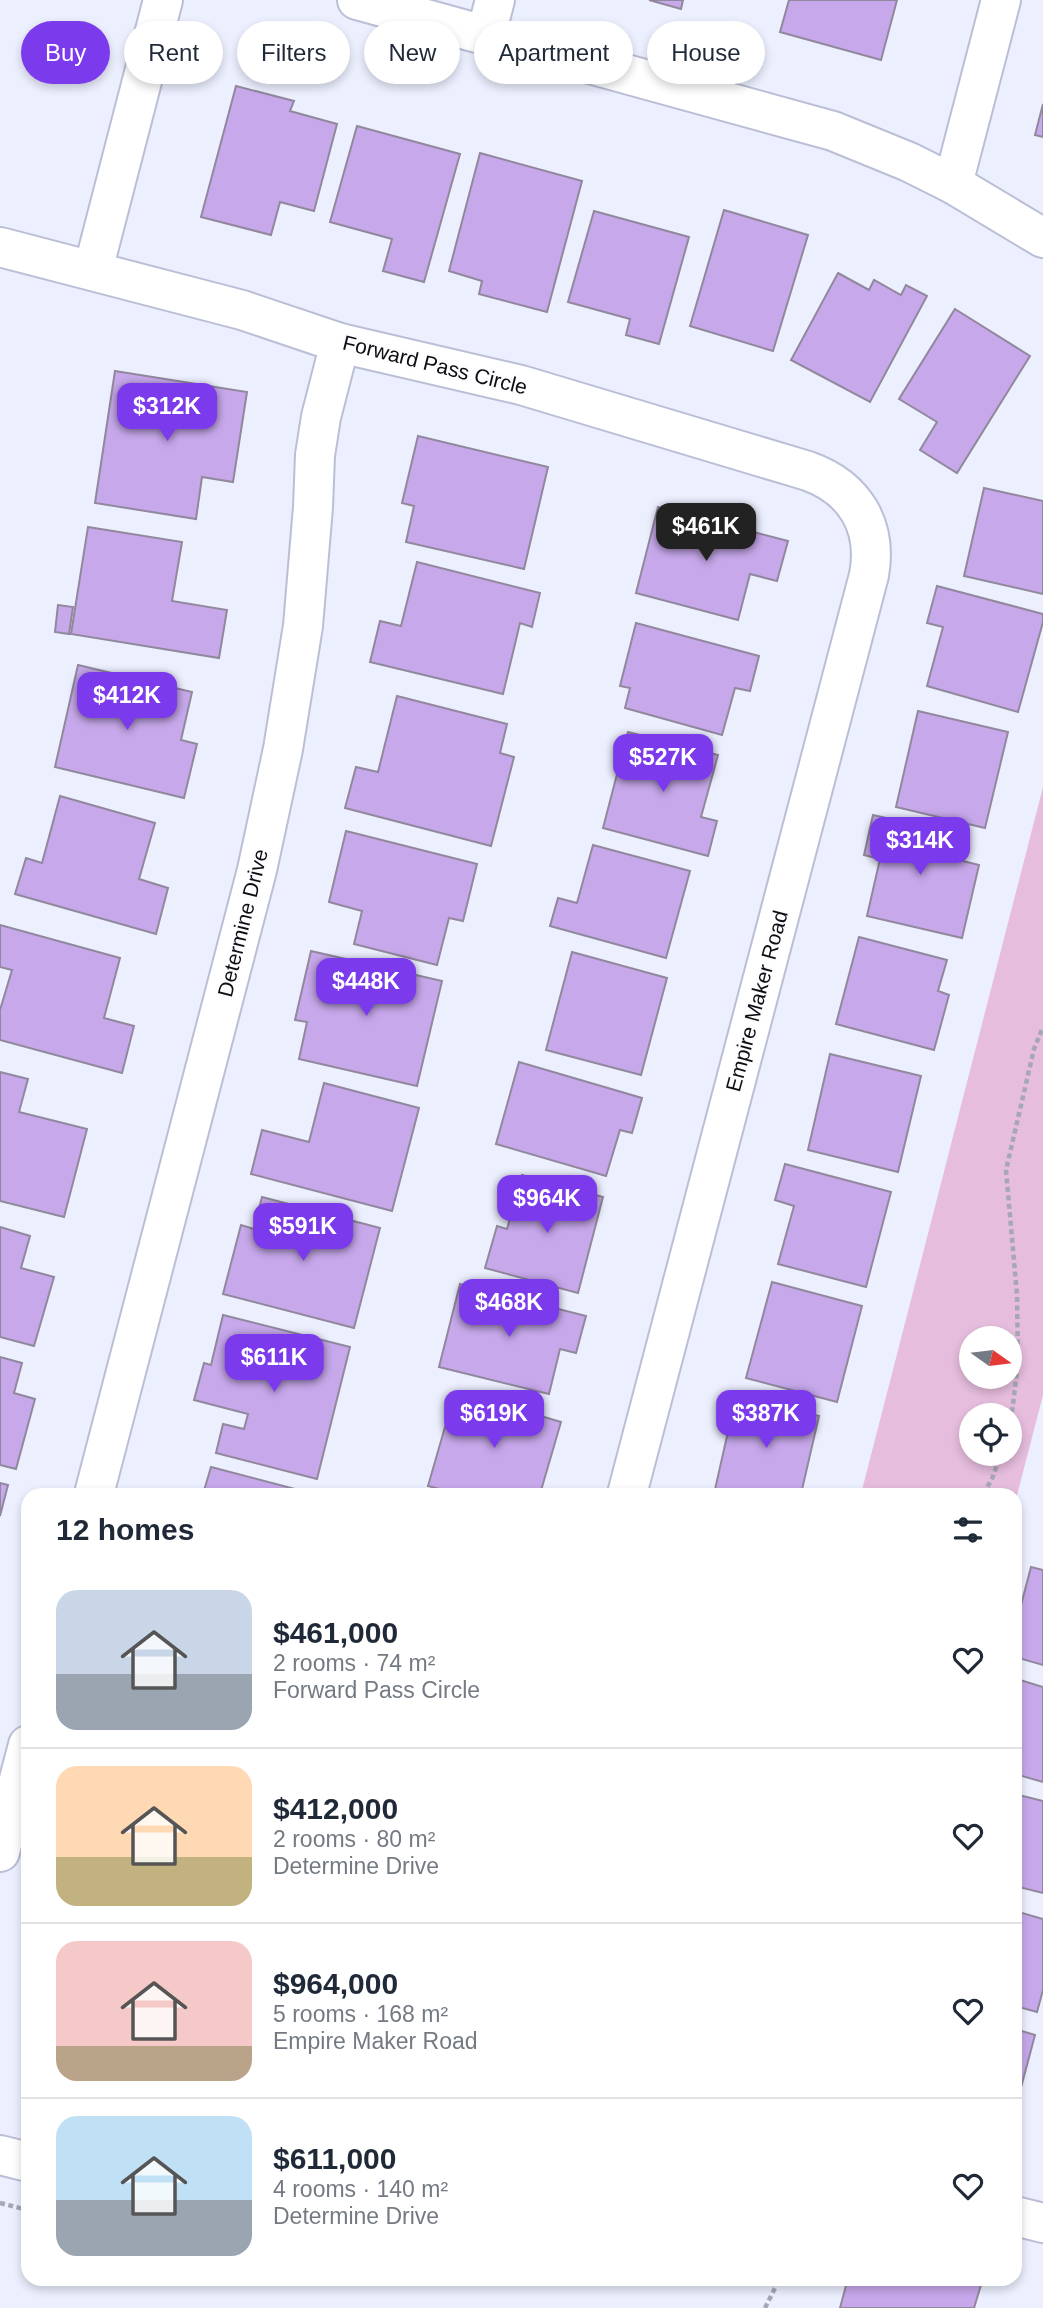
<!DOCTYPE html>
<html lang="en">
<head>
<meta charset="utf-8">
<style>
  body { margin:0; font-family:Helvetica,sans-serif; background:#f2f2f3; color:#1f2937; height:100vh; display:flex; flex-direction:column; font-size:26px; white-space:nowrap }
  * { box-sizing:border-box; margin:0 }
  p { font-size:23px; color:#747a83 }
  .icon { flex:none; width:38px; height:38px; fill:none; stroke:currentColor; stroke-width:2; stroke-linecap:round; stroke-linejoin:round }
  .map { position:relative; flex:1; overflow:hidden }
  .drawer { position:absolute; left:21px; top:1488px; width:1001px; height:798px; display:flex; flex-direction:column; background:#fff; border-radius:21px; box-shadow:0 4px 10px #0003 }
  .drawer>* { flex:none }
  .top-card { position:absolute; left:21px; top:21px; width:1001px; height:63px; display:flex; gap:14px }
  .needle { width:46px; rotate:104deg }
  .controls { position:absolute; left:959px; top:1326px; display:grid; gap:14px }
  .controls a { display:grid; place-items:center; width:63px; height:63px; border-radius:50%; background:#fff; box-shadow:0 4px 10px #0003; font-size:35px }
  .price { position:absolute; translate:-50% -60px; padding:0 16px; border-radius:14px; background:#7c3aed; color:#fff; font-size:23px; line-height:46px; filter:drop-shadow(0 2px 4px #0008) }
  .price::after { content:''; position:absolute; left:50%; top:42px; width:21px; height:16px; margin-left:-10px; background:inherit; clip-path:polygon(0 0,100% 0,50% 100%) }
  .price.on { background:#222; color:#fff }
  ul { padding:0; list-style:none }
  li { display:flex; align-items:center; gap:21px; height:175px; padding:0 35px }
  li+li { border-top:2px solid #e0e1e3 }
  li span { display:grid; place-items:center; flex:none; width:196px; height:140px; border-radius:21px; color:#555 }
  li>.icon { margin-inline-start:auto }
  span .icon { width:84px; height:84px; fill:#fffc; stroke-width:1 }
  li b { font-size:30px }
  h2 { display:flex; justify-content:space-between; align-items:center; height:84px; padding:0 35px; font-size:30px }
  .pill { padding:0 24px; border-radius:32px; background:#fff; box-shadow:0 4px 10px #0003; font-size:24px; line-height:63px }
  .pill.on { background:#7c3aed; color:#fff }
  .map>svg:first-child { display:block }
</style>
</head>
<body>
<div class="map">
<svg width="1043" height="2308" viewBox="0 0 1043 2308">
  <rect width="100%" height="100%" fill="#eceffe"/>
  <path fill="#e6bddd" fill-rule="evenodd" d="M 1043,787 L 1043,1395 L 1015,1503 L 1015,1494 L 861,1494 ZM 971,1339 L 1010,1339 L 1010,1377 L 971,1377 ZM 971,1416 L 1010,1416 L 1010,1454 L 971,1454 Z"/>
  <g fill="#c7a8eb" stroke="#91889d" stroke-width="2">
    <path d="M 649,0 L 683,0 L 681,9 Z"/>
    <path d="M 789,0 L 897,0 L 881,60 L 780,32 Z"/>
    <path d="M 236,86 L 294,101 L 290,111 L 337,124 L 314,211 L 280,202 L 271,235 L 201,217 Z"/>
    <path d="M 1043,104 L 1043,137 L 1035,135 Z"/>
    <path d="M 357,126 L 460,154 L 424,282 L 383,271 L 392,239 L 330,222 Z"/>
    <path d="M 480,153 L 582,181 L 547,312 L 479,294 L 482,281 L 449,271 Z"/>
    <path d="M 724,210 L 808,235 L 773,351 L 690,326 Z"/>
    <path d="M 594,211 L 689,237 L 659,344 L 626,335 L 630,319 L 568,302 Z"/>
    <path d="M 838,273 L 869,290 L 874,280 L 901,295 L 906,285 L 927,296 L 870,402 L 791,360 Z"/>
    <path d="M 955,309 L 1030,356 L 957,473 L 920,450 L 937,422 L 899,399 Z"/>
    <path d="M 115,371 L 247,392 L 233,482 L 202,477 L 196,519 L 95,503 Z"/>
    <path d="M 418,436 L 548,467 L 524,569 L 406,542 L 414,506 L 402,503 Z"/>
    <path d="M 984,488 L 1043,501 L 1043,594 L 964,576 Z"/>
    <path d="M 658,507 L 788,541 L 777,581 L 750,574 L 738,620 L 636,593 Z"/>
    <path d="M 88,527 L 182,542 L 172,601 L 227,610 L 219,658 L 71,634 Z"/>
    <path d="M 417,562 L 540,593 L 532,627 L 520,623 L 503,694 L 370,662 L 380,621 L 401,626 Z"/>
    <path d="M 937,586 L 1043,614 L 1043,622 L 1018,712 L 927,686 L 943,627 L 927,623 Z"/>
    <path d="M 58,605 L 73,607 L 69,634 L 55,632 Z"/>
    <path d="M 636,623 L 759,656 L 750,691 L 735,688 L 722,735 L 625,708 L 630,688 L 620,686 Z"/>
    <path d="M 78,665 L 192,692 L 181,740 L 197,744 L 184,798 L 55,767 Z"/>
    <path d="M 397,696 L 507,724 L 500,753 L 514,757 L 491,846 L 345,808 L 356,767 L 378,772 Z"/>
    <path d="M 918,711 L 1008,732 L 985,828 L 896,807 Z"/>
    <path d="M 628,732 L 718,755 L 701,817 L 717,821 L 708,856 L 603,828 Z"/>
    <path d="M 60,796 L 155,823 L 139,879 L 168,888 L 156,934 L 15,894 L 26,858 L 42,863 Z"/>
    <path d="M 873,815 L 969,837 L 963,861 L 979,865 L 962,938 L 867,916 L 880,859 L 864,855 Z"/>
    <path d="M 346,831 L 477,864 L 463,921 L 449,918 L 437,965 L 354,944 L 362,911 L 329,902 Z"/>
    <path d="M 593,845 L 690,871 L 666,958 L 550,926 L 558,898 L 577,903 Z"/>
    <path d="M 0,925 L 120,958 L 104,1018 L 134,1026 L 122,1073 L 0,1040 L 0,1010 L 12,970 L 0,967 Z"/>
    <path d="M 859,937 L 947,960 L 938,991 L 949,995 L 934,1050 L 836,1024 Z"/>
    <path d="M 311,951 L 442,981 L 417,1086 L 299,1059 L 307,1022 L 295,1020 Z"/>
    <path d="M 572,952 L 667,978 L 641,1075 L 546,1050 Z"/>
    <path d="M 830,1054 L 921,1076 L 898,1172 L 808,1150 Z"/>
    <path d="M 519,1062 L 642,1098 L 632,1133 L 620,1130 L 606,1176 L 496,1144 Z"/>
    <path d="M 0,1072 L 28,1079 L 19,1112 L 87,1129 L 64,1217 L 0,1201 Z"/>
    <path d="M 324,1083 L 419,1108 L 392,1211 L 251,1174 L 262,1130 L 309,1142 Z"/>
    <path d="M 785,1164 L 891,1192 L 866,1287 L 778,1264 L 794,1206 L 775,1200 Z"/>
    <path d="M 522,1175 L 603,1197 L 578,1293 L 485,1268 L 497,1226 L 507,1229 Z"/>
    <path d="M 262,1197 L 380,1228 L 354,1328 L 223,1294 L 241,1225 L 254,1229 Z"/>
    <path d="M 0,1227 L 30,1236 L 21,1268 L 54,1277 L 34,1346 L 0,1337 Z"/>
    <path d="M 772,1282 L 862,1306 L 837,1402 L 746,1378 Z"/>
    <path d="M 460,1284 L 586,1316 L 576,1353 L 560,1349 L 549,1394 L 439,1367 Z"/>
    <path d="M 223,1315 L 350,1347 L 317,1479 L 216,1453 L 223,1424 L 244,1429 L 248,1414 L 194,1400 L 204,1363 L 211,1365 Z"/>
    <path d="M 0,1357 L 22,1363 L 14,1393 L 35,1399 L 16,1469 L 0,1465 Z"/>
    <path d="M 463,1393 L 561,1422 L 540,1494 L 459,1494 L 428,1486 L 445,1427 L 453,1430 Z"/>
    <path d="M 736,1396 L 819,1416 L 801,1494 L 714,1494 Z"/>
    <path d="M 211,1467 L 314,1494 L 203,1494 Z"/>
    <path d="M 0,1483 L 8,1485 L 0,1516 Z"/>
    <path d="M 1031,1567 L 1043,1570 L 1043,1665 L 1015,1657 L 1015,1628 Z"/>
    <path d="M 1020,1680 L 1043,1687 L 1043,1782 L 1015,1774 L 1015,1698 Z"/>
    <path d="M 1015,1794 L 1043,1801 L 1043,1893 L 1015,1886 Z"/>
    <path d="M 1015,1911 L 1043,1919 L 1043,1990 L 1037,2012 L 1015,2006 Z"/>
    <path d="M 1015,2029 L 1035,2035 L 1015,2110 Z"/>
    <path d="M 848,2278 L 957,2278 L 981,2285 L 974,2308 L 840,2308 Z"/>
  </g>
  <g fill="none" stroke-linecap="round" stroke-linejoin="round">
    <defs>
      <g id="street">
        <path d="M 357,0 L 833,131 L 909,162 L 953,184 L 1043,238"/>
        <path d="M 486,34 L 495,0"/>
        <path d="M 953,184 L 1001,0"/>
        <path d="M 0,247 L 242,310 L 340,343 L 521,385 L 808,471 C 855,488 878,526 869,575 L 627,1494"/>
        <path d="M 93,270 L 163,0"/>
        <path d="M 94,1494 L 257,870 L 283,749 L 303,626 L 313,507 L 315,455 L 321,417 L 340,343"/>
        <path d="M 0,1852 L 28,1745"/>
        <path d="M 0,2155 L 28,2162"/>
        <path d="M 1015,2216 L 1043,2223"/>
      </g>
    </defs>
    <use href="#street" stroke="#babfd6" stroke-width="42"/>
    <g stroke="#a5a7b4" stroke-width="4.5" stroke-dasharray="5 3.5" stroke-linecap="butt">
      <path d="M 1010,1429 L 1018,1363 L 1017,1295 L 1006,1170 L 1034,1049 L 1043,1027"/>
      <path d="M 983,1494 L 992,1479 L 1001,1454"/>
      <path d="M 0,2203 L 28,2210"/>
      <path d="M 314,2278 L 326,2281 L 370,2278"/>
      <path d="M 765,2308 L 780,2278"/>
    </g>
    <use href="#street" stroke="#fff" stroke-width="38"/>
  </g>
  <g text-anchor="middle" stroke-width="5" stroke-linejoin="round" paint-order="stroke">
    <g font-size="21" fill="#0c0d15" stroke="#fdfdfd">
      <text transform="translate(435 365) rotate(14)" y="7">Forward Pass Circle</text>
      <text transform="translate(243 923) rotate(-76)" y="7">Determine Drive</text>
      <text transform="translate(757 1001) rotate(-75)" y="7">Empire Maker Road</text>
    </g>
  </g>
</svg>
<div class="controls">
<a><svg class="needle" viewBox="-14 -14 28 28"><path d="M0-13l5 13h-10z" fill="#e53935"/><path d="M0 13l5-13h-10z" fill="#747a83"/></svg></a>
<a><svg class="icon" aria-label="locate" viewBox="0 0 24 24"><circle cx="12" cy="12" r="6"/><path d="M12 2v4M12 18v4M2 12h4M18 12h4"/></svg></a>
</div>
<b class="price" style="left:167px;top:443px">$312K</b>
<b class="price on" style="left:706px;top:563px">$461K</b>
<b class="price" style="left:127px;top:732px">$412K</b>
<b class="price" style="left:663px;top:794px">$527K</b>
<b class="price" style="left:920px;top:877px">$314K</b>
<b class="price" style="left:366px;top:1018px">$448K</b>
<b class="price" style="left:547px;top:1235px">$964K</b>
<b class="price" style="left:303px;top:1263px">$591K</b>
<b class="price" style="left:509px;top:1339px">$468K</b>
<b class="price" style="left:274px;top:1394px">$611K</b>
<b class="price" style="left:494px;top:1450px">$619K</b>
<b class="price" style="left:766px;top:1450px">$387K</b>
<div class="top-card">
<a class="pill on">Buy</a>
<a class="pill">Rent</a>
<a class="pill">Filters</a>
<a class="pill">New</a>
<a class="pill">Apartment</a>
<a class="pill">House</a>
</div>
<section class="drawer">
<h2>12 homes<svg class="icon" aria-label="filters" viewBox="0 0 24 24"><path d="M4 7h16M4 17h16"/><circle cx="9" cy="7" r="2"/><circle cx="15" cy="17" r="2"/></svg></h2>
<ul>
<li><span style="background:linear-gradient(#c9d6e8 60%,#9aa5b1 0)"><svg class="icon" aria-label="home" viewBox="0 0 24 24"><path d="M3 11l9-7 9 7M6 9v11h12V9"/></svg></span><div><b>$461,000</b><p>2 rooms · 74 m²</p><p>Forward Pass Circle</p></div><svg class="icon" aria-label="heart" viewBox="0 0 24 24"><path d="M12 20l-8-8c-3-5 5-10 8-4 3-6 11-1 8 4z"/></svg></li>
<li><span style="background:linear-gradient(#ffd9b3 65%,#c2b280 0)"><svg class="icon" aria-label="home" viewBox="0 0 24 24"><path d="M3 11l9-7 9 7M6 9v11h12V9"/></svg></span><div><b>$412,000</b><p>2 rooms · 80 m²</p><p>Determine Drive</p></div><svg class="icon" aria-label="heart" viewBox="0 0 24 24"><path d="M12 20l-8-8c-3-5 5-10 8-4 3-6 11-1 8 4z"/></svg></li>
<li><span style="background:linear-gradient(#f6c9c9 75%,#b9a48a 0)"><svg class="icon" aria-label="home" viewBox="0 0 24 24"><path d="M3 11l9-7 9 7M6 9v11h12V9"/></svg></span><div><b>$964,000</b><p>5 rooms · 168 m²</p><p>Empire Maker Road</p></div><svg class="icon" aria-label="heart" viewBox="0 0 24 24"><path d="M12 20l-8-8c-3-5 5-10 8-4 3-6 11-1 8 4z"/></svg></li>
<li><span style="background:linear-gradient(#bfe0f5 60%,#9aa5b1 0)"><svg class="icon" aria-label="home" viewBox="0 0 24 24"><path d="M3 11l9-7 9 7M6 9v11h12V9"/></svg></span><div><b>$611,000</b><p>4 rooms · 140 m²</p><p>Determine Drive</p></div><svg class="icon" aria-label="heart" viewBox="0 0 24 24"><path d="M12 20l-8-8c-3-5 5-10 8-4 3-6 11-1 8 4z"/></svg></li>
</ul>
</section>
</div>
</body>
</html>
